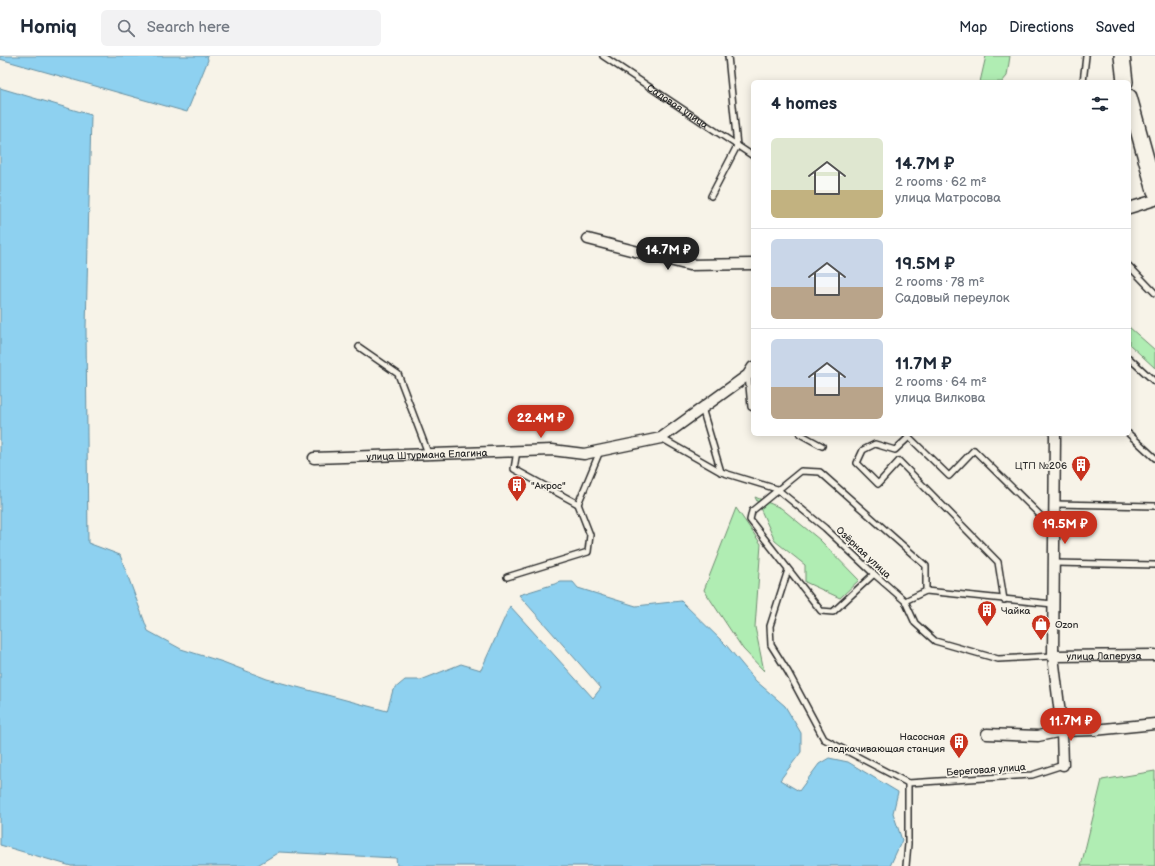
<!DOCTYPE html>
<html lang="en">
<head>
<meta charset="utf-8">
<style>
  body { margin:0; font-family:"Balsamiq Sans",sans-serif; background:#f2f2f3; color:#1f2937; height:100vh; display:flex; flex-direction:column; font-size:15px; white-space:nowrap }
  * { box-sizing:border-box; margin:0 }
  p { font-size:13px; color:#747a83 }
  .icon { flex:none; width:22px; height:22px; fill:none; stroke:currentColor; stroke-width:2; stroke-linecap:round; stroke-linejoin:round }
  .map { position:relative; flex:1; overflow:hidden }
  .side { position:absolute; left:751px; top:24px; width:380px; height:356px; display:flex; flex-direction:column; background:#fff; border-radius:6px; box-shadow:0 2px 10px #0003 }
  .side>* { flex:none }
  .price { position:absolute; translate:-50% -34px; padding:0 9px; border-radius:14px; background:#c8321e; color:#fff; font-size:13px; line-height:26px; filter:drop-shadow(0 1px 2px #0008) }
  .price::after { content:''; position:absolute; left:50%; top:24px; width:12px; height:9px; margin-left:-6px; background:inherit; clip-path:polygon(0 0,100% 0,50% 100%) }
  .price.active { background:#222; color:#fff }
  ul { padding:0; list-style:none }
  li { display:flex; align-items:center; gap:12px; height:100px; padding:0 20px }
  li+li { border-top:1px solid #e0e1e3 }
  li span { display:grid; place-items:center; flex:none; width:112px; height:80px; border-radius:6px; color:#555 }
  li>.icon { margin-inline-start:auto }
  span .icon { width:48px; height:48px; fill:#fffc; stroke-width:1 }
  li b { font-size:17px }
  h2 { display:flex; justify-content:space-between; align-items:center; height:48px; padding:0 20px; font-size:17px }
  header { display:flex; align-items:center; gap:24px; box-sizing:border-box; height:56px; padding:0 20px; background:#fff; border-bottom:1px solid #e0e1e3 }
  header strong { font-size:19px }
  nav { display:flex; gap:22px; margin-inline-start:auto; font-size:14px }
  .search { width:280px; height:36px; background:#f2f2f3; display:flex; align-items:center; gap:10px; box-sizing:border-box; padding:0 14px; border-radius:6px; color:#747a83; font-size:15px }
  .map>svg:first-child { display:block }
</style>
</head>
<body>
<header>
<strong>Homiq</strong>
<div class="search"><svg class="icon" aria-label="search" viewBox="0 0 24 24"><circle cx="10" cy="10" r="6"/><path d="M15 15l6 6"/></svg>Search here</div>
<nav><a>Map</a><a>Directions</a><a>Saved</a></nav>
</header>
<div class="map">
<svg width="1155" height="810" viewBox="0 0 1155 810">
  <rect width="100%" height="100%" fill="#f7f3e8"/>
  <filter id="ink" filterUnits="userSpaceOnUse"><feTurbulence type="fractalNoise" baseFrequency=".025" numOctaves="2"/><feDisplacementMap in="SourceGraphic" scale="8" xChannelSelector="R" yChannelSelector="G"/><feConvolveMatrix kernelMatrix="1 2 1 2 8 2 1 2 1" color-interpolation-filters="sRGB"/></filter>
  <g filter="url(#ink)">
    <g fill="#b0edb3" stroke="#6e8c6f">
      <path d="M 986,0 L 1010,0 L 1007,20 L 1002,26 L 980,26 Z"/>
      <path d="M 1129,271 L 1155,294 L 1155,312 L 1129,288 Z"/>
      <path d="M 755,441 L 781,452 L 820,484 L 859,524 L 840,542 L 805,526 L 805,509 L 775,485 Z"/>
      <path d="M 736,452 L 761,488 L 755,571 L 764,615 L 743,593 L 704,534 Z"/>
      <path d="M 1155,715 L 1155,810 L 1081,810 L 1102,724 Z"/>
    </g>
    <g fill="#8ed1f0" stroke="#668fa1">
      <path d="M 0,0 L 207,0 L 208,4 L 187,56 L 0,3 Z"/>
      <path d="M 0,32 L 91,59 L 86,272 L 88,487 L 120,499 L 148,575 L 181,593 L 223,606 L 267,623 L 387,655 L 393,634 L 405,624 L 421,624 L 461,608 L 481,614 L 510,550 L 593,642 L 601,632 L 519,539 L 561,526 L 573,526 L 578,532 L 636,550 L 681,545 L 726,589 L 756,625 L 785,650 L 801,677 L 801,696 L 780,724 L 799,735 L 819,708 L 829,702 L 848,706 L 898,736 L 893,757 L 902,784 L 890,810 L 397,810 L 396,802 L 279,796 L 256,810 L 71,810 L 0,789 Z"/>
    </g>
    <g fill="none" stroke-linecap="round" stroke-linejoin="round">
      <defs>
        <g id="service">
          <path id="s1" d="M 603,0 L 753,100"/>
          <path d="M 1083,26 L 1086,0"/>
          <path d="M 711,140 L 737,90 L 728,0"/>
          <path d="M 1129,210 L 1155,237"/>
          <path d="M 359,291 L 398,318 L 428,397"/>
          <path d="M 1129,302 L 1155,326"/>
          <path d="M 748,319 L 751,351 L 753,352"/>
          <path d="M 702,352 L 721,416"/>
          <path d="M 800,378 L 822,390"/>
          <path d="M 906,378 L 949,420 L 974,394 L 1044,463 L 1055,461"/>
          <path d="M 1129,378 L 1155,402"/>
          <path d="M 909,381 L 895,394 L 875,388 L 863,394 L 857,407 L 878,428 L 899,405 L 998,506 L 1004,544"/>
          <path d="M 661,382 L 721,416 L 777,433 L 825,472 L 874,518 L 905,545 L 915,567 L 935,585 L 998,603 L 1053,600"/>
          <path d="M 517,395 L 514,413 L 578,448 L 600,395"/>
          <path d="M 1055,448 L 1155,450"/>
          <path d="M 1054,507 L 1155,509"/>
          <path d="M 788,514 L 770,570 L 771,589 L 788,616 L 824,683 L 908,727"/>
          <path d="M 874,518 L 833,556 L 821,555 L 750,464 L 752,455 L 801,415 L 820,416 L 926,510 L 926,535 L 1053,548"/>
          <path d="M 507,521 L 588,496 L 590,479 L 578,448"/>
          <path d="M 905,545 L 926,535"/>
          <path d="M 908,727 L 1032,719 L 1063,709"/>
          <path d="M 906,810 L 908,788 L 908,727"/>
        </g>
        <g id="minor">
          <path d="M 1129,152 L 1155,144"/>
          <path d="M 588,183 L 689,209 L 753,208"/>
          <path d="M 1055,378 L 1053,600 L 1062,675 L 1063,709"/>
          <path id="s2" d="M 314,402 L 552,394 L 584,398 L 661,382 L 748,319 L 753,311"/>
          <path id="s3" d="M 1053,600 L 1155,599"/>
          <path d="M 987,678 L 1038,680 L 1062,675 L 1094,674 L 1155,668"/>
        </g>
        <g id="secondary">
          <path d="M 1122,0 L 1125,26"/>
          <path d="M 1129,41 L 1155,135"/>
        </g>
      </defs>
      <use href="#service" stroke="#2b2b2b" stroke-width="8"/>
      <use href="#minor" stroke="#2b2b2b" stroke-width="13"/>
      <use href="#secondary" stroke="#2b2b2b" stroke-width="18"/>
      <use href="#service" stroke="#f7f3e8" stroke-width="5"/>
      <use href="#minor" stroke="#f7f3e8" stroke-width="10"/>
      <use href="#secondary" stroke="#f7f3e8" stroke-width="15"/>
    </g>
  </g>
  <defs>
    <symbol id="building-pin" viewBox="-11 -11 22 30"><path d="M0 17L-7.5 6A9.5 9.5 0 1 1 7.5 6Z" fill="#c8321e" stroke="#f7f3e8"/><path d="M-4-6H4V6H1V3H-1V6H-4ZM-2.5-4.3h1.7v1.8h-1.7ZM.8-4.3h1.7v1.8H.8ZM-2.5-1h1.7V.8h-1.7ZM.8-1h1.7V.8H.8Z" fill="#fff"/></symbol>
    <symbol id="shop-pin" viewBox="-11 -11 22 30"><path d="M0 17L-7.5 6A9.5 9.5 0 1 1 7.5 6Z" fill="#c8321e" stroke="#f7f3e8"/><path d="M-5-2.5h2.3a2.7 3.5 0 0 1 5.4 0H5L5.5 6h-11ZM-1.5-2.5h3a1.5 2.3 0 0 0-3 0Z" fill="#fff"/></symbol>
  </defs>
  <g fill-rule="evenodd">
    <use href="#building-pin" x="1070" y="398" width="22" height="30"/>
    <use href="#building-pin" x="506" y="418" width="22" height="30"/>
    <use href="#building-pin" x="976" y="543" width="22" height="30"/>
    <use href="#shop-pin" x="1030" y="557" width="22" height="30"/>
    <use href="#building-pin" x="948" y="675" width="22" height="30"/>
  </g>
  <g text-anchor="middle" stroke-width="3.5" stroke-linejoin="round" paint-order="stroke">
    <g font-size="10" fill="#2b2b2b" stroke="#f7f3e8">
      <text dy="4" stroke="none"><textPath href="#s1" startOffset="90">Садовая улица</textPath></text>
      <text dy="4" stroke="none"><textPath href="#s2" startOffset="113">улица Штурмана Елагина</textPath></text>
      <text transform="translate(864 496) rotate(43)" y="4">Озёрная улица</text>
      <text dy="4" stroke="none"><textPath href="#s3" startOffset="51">улица Лаперуза</textPath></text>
      <text transform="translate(986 713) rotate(-4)" y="4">Береговая улица</text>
    </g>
    <g font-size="10" fill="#2b2b2b" stroke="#f7f3e8" text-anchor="start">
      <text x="1067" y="413" text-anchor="end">ЦТП №206</text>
      <text x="531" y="433">"Акрос"</text>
      <text x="1001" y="558">Чайка</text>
      <text x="1055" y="572">Ozon</text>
      <text x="945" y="684" text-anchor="end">Насосная<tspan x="945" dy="12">подкачивающая станция</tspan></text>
    </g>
  </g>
</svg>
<b class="price active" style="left:668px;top:215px">14.7M ₽</b>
<b class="price" style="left:541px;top:383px">22.4M ₽</b>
<b class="price" style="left:1065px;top:489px">19.5M ₽</b>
<b class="price" style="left:1071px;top:686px">11.7M ₽</b>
<section class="side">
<h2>4 homes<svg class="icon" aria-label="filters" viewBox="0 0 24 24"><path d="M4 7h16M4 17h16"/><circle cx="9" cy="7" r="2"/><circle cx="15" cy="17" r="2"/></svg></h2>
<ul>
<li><span style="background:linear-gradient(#dfe7d0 65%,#c2b280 0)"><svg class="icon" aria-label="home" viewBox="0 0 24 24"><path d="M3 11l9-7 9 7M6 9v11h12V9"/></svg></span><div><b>14.7M ₽</b><p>2 rooms · 62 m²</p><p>улица Матросова</p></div></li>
<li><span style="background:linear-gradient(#c9d6e8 60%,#b9a48a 0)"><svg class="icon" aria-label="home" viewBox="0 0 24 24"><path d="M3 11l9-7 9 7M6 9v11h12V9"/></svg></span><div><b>19.5M ₽</b><p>2 rooms · 78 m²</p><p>Садовый переулок</p></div></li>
<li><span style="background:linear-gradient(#c9d6e8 60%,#b9a48a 0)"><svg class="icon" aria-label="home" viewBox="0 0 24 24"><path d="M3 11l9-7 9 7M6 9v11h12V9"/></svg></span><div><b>11.7M ₽</b><p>2 rooms · 64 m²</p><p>улица Вилкова</p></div></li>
</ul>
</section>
</div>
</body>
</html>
